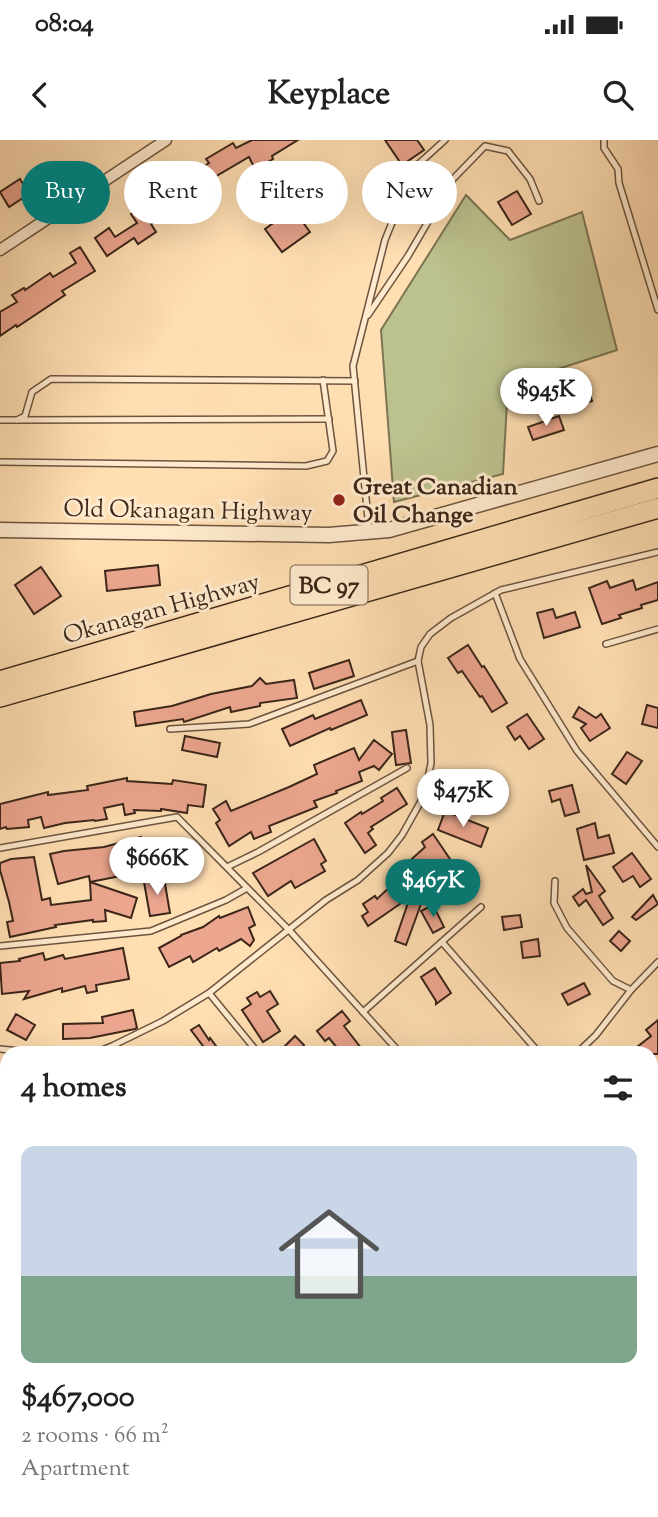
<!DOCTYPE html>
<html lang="en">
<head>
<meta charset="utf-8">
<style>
  body { margin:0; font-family:"Sorts Mill Goudy",serif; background:#f6f6f6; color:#222; height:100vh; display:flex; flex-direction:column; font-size:26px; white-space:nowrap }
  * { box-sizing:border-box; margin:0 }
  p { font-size:23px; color:#767676 }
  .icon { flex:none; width:38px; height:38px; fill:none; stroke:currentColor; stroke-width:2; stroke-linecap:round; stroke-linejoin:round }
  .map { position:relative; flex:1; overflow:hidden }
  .side { position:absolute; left:0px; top:906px; width:658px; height:471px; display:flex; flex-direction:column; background:#fff; border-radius:21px 21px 0 0; box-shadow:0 7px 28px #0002 }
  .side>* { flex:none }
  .hud { position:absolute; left:21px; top:21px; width:616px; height:63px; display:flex; gap:14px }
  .price { position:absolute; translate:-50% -60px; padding:0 16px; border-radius:24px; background:#fff; color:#222; font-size:23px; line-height:46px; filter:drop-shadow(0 2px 4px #0008) }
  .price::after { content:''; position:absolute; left:50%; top:42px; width:21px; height:16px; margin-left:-10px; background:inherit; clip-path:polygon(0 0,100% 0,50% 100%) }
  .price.active { background:#0f766e; color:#fff }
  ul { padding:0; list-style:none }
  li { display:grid; align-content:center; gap:14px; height:371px; padding:0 21px }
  li span { display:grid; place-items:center; height:217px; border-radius:14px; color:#555 }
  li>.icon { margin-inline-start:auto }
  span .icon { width:126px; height:126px; fill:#fffc; stroke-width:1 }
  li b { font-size:30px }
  h2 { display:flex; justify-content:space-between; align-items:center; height:84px; padding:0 21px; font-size:30px }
  .pill { padding:0 24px; border-radius:32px; background:#fff; box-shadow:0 7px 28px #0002; font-size:24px; line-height:63px }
  .pill.active { background:#0f766e; color:#fff }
  .status { display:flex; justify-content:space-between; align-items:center; height:49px; padding:0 35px; background:#fff; direction:ltr }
  .status svg { height:19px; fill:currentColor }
  header { display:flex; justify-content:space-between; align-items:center; height:91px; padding:0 21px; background:#fff; font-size:32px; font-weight:800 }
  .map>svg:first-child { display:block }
</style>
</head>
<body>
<div class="status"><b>08:04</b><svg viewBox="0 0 49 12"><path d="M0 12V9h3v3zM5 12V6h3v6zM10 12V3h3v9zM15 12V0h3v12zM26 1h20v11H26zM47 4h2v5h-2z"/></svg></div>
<header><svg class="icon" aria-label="back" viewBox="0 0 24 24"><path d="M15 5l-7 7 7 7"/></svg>Keyplace<svg class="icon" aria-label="search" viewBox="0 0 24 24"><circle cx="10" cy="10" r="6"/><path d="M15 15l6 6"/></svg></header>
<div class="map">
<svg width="658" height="1377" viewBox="0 0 658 1377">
  <rect width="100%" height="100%" fill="#ffdeb2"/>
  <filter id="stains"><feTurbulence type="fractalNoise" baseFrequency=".00286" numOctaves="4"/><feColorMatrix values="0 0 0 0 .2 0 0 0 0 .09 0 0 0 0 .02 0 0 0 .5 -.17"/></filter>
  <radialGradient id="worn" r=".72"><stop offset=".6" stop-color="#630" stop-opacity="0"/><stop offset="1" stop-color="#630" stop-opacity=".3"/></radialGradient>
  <g fill="#bcc28f" stroke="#7c7454" stroke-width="2">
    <path d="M 466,55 L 510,100 L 582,72 L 617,210 L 508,245 L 503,334 L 394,362 L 381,190 Z"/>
    <path d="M 658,1103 L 658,1318 L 651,1318 L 651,1106 Z"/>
    <path d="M 0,1328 L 7,1331 L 7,1370 L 84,1370 L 95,1377 L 0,1377 Z"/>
    <path d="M 192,1370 L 545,1370 L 550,1377 L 166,1377 Z"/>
  </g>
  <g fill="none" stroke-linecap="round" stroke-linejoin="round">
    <g stroke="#788074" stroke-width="3.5">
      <path d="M 651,1239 L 658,1235"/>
      <path d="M 342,1377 L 369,1370"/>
    </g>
  </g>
  <g fill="#eca68f" stroke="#3b2619" stroke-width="2">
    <path d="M 252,0 L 298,0 L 272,16 L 273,19 L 255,29 L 249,17 L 208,41 L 212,47 L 197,56 L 186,38 L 209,23 L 206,19 L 233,3 L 236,8 Z"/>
    <path d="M 385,0 L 417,0 L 424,10 L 402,25 Z"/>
    <path d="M 61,25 L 72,41 L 56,51 L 45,35 Z"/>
    <path d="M 20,39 L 29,54 L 9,67 L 0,52 Z"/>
    <path d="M 169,50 L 179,66 L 151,84 L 156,92 L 138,104 L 134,98 L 107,116 L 95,98 L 109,88 L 115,97 L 137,83 L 131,74 Z"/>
    <path d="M 517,51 L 531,74 L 512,85 L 498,62 Z"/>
    <path d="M 293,69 L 310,92 L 282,112 L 265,89 Z"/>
    <path d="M 80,107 L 95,131 L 62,151 L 65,155 L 17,187 L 16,185 L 0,196 L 0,172 L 17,162 L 12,155 L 24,148 L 25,150 L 50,133 L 53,137 L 76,123 L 70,113 Z"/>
    <path d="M 587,244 L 592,261 L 581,264 L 576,247 Z"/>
    <path d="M 559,276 L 564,290 L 533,300 L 528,287 Z"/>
    <path d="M 158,425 L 160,445 L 107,451 L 105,431 Z"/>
    <path d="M 41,427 L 61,456 L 34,474 L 15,445 Z"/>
    <path d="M 633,440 L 636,450 L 658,442 L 658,460 L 641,465 L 642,468 L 619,475 L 621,478 L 602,484 L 589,448 L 607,441 L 610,448 Z"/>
    <path d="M 553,469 L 556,478 L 575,472 L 580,487 L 544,498 L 537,473 Z"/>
    <path d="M 468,505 L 482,527 L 484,526 L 507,563 L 492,572 L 482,556 L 480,557 L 462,531 L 458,533 L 448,518 Z"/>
    <path d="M 349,520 L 354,536 L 314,549 L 309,533 Z"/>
    <path d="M 260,538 L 266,544 L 294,540 L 297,558 L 260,563 L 260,566 L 231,572 L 230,567 L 184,582 L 183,579 L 136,586 L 134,572 L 172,566 L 211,554 L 252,546 Z"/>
    <path d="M 361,560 L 367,575 L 331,590 L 330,588 L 290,606 L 282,589 L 313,575 L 315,579 Z"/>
    <path d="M 647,565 L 658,568 L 658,588 L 642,584 Z"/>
    <path d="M 579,567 L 596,578 L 601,574 L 610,588 L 590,601 L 581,588 L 586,584 L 573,577 Z"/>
    <path d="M 527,574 L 544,599 L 529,609 L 520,596 L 515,600 L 507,587 Z"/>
    <path d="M 406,590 L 411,623 L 396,625 L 392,592 Z"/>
    <path d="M 185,596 L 220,603 L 217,617 L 182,610 Z"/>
    <path d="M 374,600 L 392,614 L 379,630 L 374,626 L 359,632 L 362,641 L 336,651 L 337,653 L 314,661 L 317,667 L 269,686 L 271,692 L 254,699 L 251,692 L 229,706 L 216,683 L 220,680 L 213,669 L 226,661 L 231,671 L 289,647 L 317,634 L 314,625 L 354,608 L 359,620 Z"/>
    <path d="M 627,612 L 642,621 L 626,644 L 612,634 Z"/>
    <path d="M 127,638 L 127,641 L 172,644 L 173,640 L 206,645 L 203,667 L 188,665 L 187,673 L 161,669 L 161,671 L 134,670 L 135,673 L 125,675 L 123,664 L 104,668 L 107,679 L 95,681 L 94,680 L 65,683 L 44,688 L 41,677 L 28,680 L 29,687 L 7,689 L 6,687 L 0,689 L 0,664 L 48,652 L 48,655 L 88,650 L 87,646 Z"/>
    <path d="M 572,645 L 579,672 L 565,676 L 560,659 L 552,662 L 549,651 Z"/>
    <path d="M 397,648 L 407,664 L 371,687 L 373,689 L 368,693 L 376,705 L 365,713 L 345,683 L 361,672 L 362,674 L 383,661 L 381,658 Z"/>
    <path d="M 471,648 L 478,657 L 459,670 L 452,660 Z"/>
    <path d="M 445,671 L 488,688 L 481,707 L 438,690 Z"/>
    <path d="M 595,683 L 598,698 L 609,695 L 614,713 L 584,720 L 577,689 Z"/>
    <path d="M 433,694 L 450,719 L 432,732 L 434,734 L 412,754 L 421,764 L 406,805 L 395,801 L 410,757 L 368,786 L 362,776 L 368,772 L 363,764 L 375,756 L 377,759 L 407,731 L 403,727 L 425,707 L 422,702 Z"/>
    <path d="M 141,697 L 148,725 L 146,731 L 90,742 L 89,736 L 58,744 L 50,714 L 64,711 L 104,707 Z"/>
    <path d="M 314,699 L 326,721 L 321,724 L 325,731 L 295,748 L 291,741 L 268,756 L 253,733 Z"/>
    <path d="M 632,713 L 651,739 L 640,747 L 633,736 L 623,742 L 613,727 Z"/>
    <path d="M 34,717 L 42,760 L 50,758 L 51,765 L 91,760 L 90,742 L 137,758 L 131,778 L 105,770 L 106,781 L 93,782 L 93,780 L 55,785 L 56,787 L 10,797 L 7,782 L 13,781 L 9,762 L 0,730 L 0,723 L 11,719 Z"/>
    <path d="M 586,725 L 605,751 L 599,756 L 613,778 L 603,785 L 586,760 L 579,766 L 573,757 L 583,749 L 586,754 L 592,752 Z"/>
    <path d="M 164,738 L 170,773 L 150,776 L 144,742 Z"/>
    <path d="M 653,755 L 658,764 L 636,780 L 632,777 Z"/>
    <path d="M 433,765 L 444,787 L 433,793 L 421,771 Z"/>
    <path d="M 248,767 L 255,785 L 249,788 L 254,800 L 250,806 L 241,799 L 219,811 L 217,808 L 193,822 L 190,816 L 169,827 L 159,808 L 181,796 L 181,795 L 203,787 L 219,776 L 220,778 Z"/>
    <path d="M 520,775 L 522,787 L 504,790 L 502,777 Z"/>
    <path d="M 619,791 L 630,801 L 621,811 L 610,801 Z"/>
    <path d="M 538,799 L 540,816 L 523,818 L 521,802 Z"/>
    <path d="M 123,808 L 129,839 L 96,845 L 97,851 L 87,853 L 85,846 L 62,852 L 62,848 L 24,859 L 29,851 L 2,854 L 0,823 L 20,821 L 19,819 L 43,813 L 45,820 L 63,815 L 65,819 Z"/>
    <path d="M 435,828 L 451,853 L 436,864 L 436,861 L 421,837 Z"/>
    <path d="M 584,843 L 590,854 L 568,865 L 562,854 Z"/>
    <path d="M 270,851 L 278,864 L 267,871 L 280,891 L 263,902 L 242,870 L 251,864 L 247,858 L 257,852 L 260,857 Z"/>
    <path d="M 133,870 L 137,888 L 135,889 L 90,898 L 63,899 L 63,884 L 103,883 L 102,877 Z"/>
    <path d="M 342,871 L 350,881 L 344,886 L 361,908 L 355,914 L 342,914 L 329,898 L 325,901 L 317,891 Z"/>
    <path d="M 16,874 L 35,885 L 26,900 L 7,890 Z"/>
    <path d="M 658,880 L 658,914 L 628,914 L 651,896 L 646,890 Z"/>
    <path d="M 199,885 L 209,900 L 210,898 L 222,914 L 209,914 L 191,890 Z"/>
    <path d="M 295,896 L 304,905 L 295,914 L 277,914 Z"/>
  </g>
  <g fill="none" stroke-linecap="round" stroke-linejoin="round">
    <defs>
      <g id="service">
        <path d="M 604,0 L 604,8 L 618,29 L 619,43 L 658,170"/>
        <path d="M 368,175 L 408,116 L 453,39 L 485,6 L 508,11 L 530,39 L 539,61"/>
        <path d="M 0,280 L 17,280 L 25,276 L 32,252 L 51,239 L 355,241"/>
        <path d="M 17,280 L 329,279"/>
        <path d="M 0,322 L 306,326 L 327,321 L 333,311 L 323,240"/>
        <path d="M 369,389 L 353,226 L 385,100 L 414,28 L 445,0"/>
        <path d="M 495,453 L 520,519 L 577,611 L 658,707"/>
        <path d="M 606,504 L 658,489"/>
        <path d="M 170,589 L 249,584 L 418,521"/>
        <path d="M 0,708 L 177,677 L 289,790 L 401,914"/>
        <path d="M 227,727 L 258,712 L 407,628"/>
        <path d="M 555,741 L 554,763 L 567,788 L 613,841 L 631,850"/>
        <path d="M 442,802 L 540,914"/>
        <path d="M 0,806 L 151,791 L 226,760 L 247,748"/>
        <path d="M 209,853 L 259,914"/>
        <path d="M 363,872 L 481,767"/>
        <path d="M 0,909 L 50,914"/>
        <path d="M 92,914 L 112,906 L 163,881 L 209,853 L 326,760 L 358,740 L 388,713 L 402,695 L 425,654 L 431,623 L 430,585 L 418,521 L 421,507 L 430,494 L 451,478 L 501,450 L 658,412"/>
        <path d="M 576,914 L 596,895 L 631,850 L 658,822"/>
        <path d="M 651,1033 L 658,1026"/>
      </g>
      <g id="minor">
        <path d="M 0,110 L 166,0"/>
        <path d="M 0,980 L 7,978"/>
      </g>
      <path id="tertiary" d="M 0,390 L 329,395 L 389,390 L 658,314"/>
      <g id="trunk">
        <path d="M 0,541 L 658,348"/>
        <path d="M 0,557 L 658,368"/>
      </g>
    </defs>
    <use href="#service" stroke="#6c543f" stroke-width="8"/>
    <use href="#minor" stroke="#6c543f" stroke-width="13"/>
    <use href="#tertiary" stroke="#6c543f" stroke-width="17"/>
    <use href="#trunk" stroke="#3b2619" stroke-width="22"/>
    <use href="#service" stroke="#ffeacd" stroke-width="5"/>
    <use href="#minor" stroke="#ffeacd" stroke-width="10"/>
    <use href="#tertiary" stroke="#ffeacd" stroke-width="14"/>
    <use href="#trunk" stroke="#ffdeb2" stroke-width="19"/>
  </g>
  <circle fill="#8f2418" stroke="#ffeacd" stroke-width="2.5" cx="339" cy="360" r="7"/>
  <g text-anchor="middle" stroke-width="6" stroke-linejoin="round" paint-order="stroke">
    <rect fill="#ffeacd" stroke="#76614f" stroke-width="2" x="290.5" y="425.5" width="77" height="39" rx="5"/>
    <g font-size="23" font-weight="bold" fill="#3b2619">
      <text x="329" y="453">BC 97</text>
    </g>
    <g font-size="24" font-weight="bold" fill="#3b2619" stroke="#ffeacd" text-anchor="start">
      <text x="353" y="354">Great Canadian<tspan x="353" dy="28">Oil Change</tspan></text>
    </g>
    <g font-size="24" fill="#3b2619" stroke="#ffeacd">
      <text transform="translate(188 370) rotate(1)" y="8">Old Okanagan Highway</text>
      <text transform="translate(161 468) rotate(-16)" y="8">Okanagan Highway</text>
    </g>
  </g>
  <rect width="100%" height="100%" filter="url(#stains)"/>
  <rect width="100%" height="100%" fill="url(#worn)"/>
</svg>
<b class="price" style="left:546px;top:288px">$945K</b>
<b class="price" style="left:463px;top:689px">$475K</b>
<b class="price" style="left:157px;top:757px">$666K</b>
<b class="price active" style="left:433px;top:779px">$467K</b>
<div class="hud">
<a class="pill active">Buy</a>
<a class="pill">Rent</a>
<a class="pill">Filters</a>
<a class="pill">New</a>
</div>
<section class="side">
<h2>4 homes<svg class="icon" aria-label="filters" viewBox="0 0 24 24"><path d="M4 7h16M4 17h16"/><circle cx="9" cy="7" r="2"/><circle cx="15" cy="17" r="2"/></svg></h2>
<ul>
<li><span style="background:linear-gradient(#c9d6e8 60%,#7fa58c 0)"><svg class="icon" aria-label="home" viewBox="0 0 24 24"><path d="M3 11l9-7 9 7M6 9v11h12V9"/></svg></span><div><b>$467,000</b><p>2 rooms · 66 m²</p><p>Apartment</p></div></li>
</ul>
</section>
</div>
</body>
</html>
